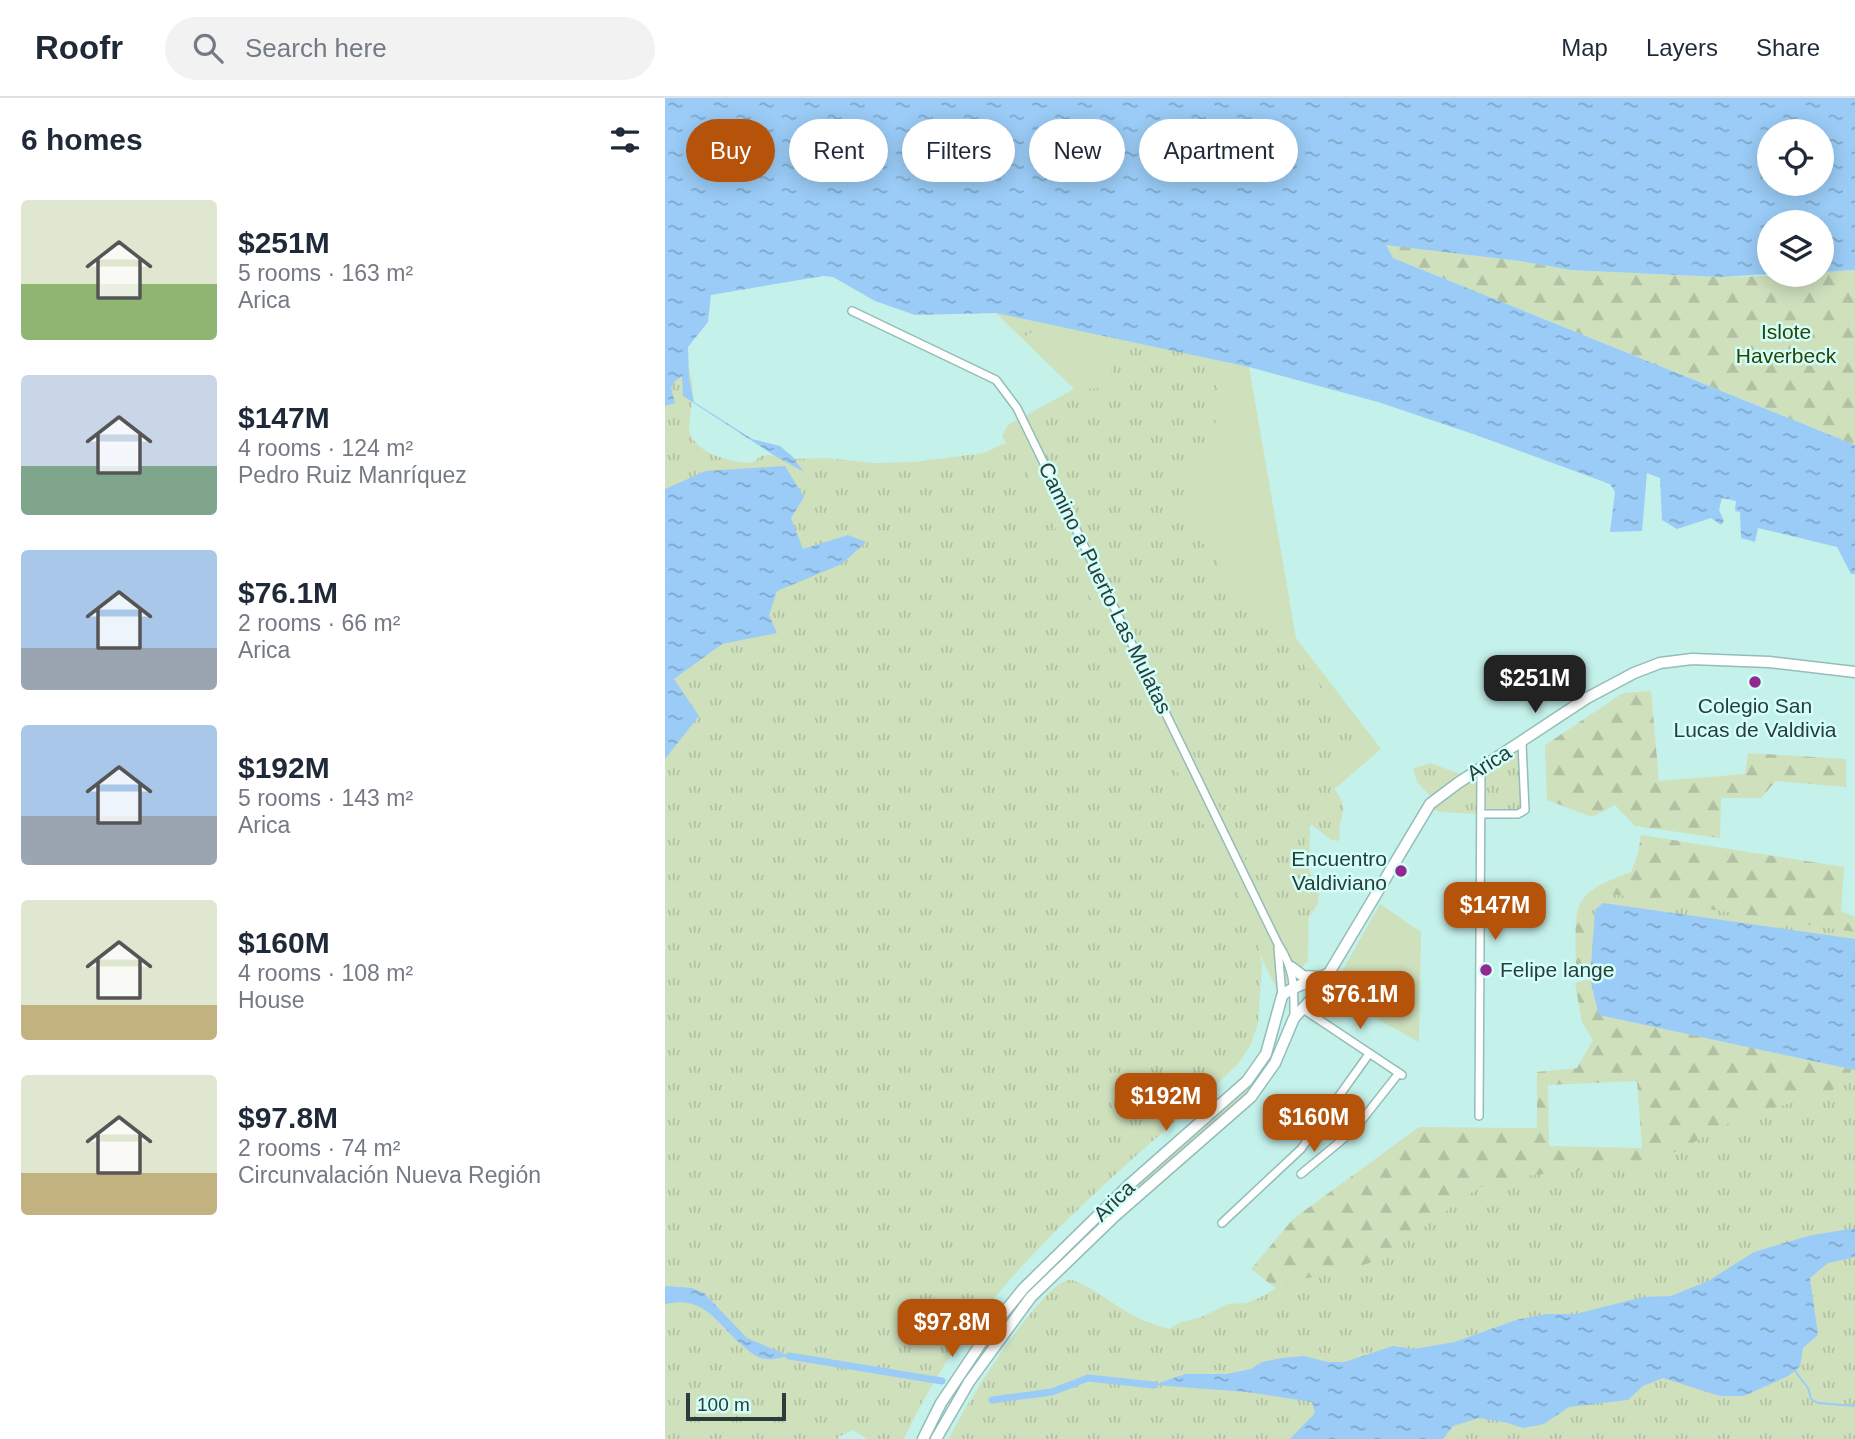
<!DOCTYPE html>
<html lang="en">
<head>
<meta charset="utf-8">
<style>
  body { margin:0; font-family:Helvetica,sans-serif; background:#f2f2f3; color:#1f2937; height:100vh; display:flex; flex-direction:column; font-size:26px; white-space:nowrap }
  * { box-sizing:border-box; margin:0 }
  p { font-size:23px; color:#747a83 }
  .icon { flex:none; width:38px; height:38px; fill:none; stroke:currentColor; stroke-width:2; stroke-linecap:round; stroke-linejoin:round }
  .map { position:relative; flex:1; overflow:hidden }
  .panel { display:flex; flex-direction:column; background:#fff; width:665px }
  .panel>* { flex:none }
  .hud { position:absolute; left:21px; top:21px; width:665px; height:63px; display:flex; gap:14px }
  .tools { position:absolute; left:1092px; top:21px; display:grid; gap:14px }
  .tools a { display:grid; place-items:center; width:77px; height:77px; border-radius:50%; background:#fff; box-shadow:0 4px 18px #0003; font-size:35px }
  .scale { position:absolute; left:21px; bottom:18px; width:100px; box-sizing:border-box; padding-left:7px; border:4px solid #2b3d3a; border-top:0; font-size:19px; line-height:24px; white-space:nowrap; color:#2b3d3a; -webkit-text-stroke:5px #d2fff9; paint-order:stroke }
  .price { position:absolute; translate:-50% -60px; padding:0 16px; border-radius:14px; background:#b45309; color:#fff; font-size:23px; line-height:46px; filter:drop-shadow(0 2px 4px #0008) }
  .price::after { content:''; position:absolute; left:50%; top:42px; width:21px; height:16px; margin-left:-10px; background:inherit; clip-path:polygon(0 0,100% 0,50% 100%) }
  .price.selected { background:#222; color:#fff }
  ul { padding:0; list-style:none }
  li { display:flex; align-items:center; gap:21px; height:175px; padding:0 21px }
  li span { display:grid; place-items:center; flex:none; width:196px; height:140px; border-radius:7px; color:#555 }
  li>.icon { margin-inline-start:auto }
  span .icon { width:84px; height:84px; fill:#fffc; stroke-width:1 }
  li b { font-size:30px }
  h2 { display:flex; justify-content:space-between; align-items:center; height:84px; padding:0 21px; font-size:30px }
  .chip { padding:0 24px; border-radius:32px; background:#fff; box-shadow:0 4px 18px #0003; font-size:24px; line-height:63px }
  .chip.selected { background:#b45309; color:#fff }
  header { display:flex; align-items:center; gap:42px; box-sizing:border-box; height:98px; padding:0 35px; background:#fff; border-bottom:2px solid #e0e1e3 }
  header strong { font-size:33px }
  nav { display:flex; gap:38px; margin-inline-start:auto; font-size:24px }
  .search { width:490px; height:63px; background:#f2f2f3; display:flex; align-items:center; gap:18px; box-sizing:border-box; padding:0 24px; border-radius:38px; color:#747a83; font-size:26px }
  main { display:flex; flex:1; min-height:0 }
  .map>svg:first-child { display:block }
</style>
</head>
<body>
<header>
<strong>Roofr</strong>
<div class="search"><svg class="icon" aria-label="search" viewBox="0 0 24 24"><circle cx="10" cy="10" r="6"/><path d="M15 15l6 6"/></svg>Search here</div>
<nav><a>Map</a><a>Layers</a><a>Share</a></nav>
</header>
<main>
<section class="panel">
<h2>6 homes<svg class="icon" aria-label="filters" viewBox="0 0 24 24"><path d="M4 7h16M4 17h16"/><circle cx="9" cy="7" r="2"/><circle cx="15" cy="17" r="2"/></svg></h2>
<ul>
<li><span style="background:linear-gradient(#dfe7d0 60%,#8fb573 0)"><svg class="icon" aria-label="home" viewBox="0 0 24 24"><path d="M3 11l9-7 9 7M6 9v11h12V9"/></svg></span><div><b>$251M</b><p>5 rooms · 163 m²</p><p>Arica</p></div></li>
<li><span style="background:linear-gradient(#c9d6e8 65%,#7fa58c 0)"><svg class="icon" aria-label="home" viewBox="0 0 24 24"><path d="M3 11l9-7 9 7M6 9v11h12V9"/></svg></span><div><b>$147M</b><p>4 rooms · 124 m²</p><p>Pedro Ruiz Manríquez</p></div></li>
<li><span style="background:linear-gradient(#a9c7e8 70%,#9aa5b1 0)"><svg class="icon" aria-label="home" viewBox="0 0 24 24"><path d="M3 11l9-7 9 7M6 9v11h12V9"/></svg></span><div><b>$76.1M</b><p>2 rooms · 66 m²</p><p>Arica</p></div></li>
<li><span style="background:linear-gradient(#a9c7e8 65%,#9aa5b1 0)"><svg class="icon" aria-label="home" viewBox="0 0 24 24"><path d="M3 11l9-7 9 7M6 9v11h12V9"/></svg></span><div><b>$192M</b><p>5 rooms · 143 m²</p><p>Arica</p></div></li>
<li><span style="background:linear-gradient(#dfe7d0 75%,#c2b280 0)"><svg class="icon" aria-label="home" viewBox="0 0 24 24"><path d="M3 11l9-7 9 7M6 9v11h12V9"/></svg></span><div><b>$160M</b><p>4 rooms · 108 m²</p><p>House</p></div></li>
<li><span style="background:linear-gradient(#dfe7d0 70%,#c2b280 0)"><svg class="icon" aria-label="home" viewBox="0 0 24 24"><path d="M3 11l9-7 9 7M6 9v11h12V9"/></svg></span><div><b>$97.8M</b><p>2 rooms · 74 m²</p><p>Circunvalación Nueva Región</p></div></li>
</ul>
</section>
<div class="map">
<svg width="1190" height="1341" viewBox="0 0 1190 1341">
  <defs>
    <pattern id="forest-firs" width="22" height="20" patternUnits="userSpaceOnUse" patternTransform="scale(1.75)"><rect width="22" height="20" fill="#cfe0bd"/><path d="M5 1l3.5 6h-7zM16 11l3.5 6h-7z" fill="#b2c1a3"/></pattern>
    <pattern id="park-tufts" width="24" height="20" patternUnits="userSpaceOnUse" patternTransform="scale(1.75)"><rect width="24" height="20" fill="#cfe0bd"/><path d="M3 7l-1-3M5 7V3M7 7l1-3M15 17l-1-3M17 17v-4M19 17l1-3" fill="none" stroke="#b2c1a3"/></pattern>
    <pattern id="water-ripples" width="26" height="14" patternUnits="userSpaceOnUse" patternTransform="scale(1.75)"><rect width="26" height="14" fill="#9accf7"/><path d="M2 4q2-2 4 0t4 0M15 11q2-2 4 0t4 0" fill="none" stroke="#7ea7c9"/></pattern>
  </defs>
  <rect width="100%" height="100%" fill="#c5f1eb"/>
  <g fill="#cfe0bd">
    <path d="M 331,215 L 584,269 L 631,540 L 716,651 L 645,712 L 643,863 L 613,894 L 499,657 L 337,338 L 343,327 L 409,291 Z"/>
    <path d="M 715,806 L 756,834 L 754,944 L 665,895 Z"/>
    <path d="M 599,967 L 602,968 C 572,1015 516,1052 474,1089 L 472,1089 L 471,1085 L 567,1002 Z"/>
  </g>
  <g fill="url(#forest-firs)" fill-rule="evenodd">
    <path d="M 720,146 L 855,163 L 906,172 L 1055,179 L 1157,177 L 1157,174 L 1190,172 L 1190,347 L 728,160 Z"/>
    <path d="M 986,593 L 994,683 L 1080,676 L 1083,655 L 1181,661 L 1181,689 L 1111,683 L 1096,700 L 1056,700 L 1055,740 L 970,728 L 950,707 L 927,719 L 882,702 L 880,647 L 958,595 Z"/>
    <path d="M 976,737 L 1179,769 L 1176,813 L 1190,819 L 1190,841 L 911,872 C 911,856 909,825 913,811 C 919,790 948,781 966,774 L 973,756 Z"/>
    <path d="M 925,881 L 935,917 L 1190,972 L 1190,1095 L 617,1195 L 586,1171 L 628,1121 L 754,1029 L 872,1030 L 872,974 L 912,970 L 928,942 L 917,924 L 910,885 ZM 972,983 L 977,1050 L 884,1048 L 883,987 Z"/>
  </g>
  <g fill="url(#park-tufts)">
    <path d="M 345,205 L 550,256 L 552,265 C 552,293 556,326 541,351 C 534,363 524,370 520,383 L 536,442 L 547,458 L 700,640 L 657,675 C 664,685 679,699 678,711 C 677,722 673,728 675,740 L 673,743 L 666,742 L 647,727 L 641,729 L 638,757 L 654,796 L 653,806 L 634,833 L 627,832 L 622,817 L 603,803 L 595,791 L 364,324 L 366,319 L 385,310 L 400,296 L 411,292 L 438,290 L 444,286 L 447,276 L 444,257 L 441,248 L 431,237 L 408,231 L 383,229 L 373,230 L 359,239 Z"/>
    <path d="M 0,251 L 12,252 C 31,276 29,290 25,319 C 25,324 23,331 25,335 C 33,357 67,364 87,365 L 96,358 L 104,357 L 123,361 L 161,360 L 209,365 L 249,364 L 319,355 L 338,346 L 345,346 L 350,350 L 586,821 L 597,865 L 593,925 L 586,946 L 574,965 C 539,1000 500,1031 463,1065 C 372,1147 291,1228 239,1341 L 202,1341 L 188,1332 L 175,1338 L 173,1341 L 0,1341 Z"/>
    <path d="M 852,654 L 855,656 L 859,708 L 854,713 L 824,712 L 821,710 L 821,673 Z"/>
    <path d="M 765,665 L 796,676 L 767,700 L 752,684 L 748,671 Z"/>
    <path d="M 811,679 L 815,683 L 814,716 L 775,714 L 767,711 Z"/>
    <path d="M 935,794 L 1190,834 L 1190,1341 L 284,1341 C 295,1314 378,1182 405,1182 C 418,1182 455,1211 469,1218 C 481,1224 492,1227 504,1231 L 516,1224 L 534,1220 L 563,1206 L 581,1205 L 594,1200 L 622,1184 L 678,1173 L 704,1165 L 748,1137 L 810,1092 L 824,1085 L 848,1079 L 939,1070 L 987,1062 L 1018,1051 L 1048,1033 L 1074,1020 L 1157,996 L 1177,988 L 1184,981 L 1186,971 L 933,910 L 929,907 L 925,874 L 926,805 L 929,798 Z"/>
  </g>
  <g fill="url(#water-ripples)" fill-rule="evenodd">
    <path d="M 0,0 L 1190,0 L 1190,172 L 1157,174 L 1157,124 L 1104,124 L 1104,176 L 1055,179 L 906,172 L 855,163 L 721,147 L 728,160 L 1190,347 L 1190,476 L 1186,476 L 1172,449 L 1093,430 L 1090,444 L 1076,440 L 1075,414 L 1070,413 L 1071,403 L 1057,400 L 1054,412 L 1059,423 L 1056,427 L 1046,420 L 1012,431 L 997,422 L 995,380 L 982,375 L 977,433 L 945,434 L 950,394 L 945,386 L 808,336 L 713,304 L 584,269 L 331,215 L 250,217 L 210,203 L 168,179 L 158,178 L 46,197 L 43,224 L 23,249 L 24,279 L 29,304 L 87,341 L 115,348 L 127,358 L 139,374 L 110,358 L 18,298 L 17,278 L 10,283 L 6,290 L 10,305 L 0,308 ZM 1104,33 L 1157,33 L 1157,86 L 1104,86 Z"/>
    <path d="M 120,368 L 139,399 L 126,420 L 138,451 L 183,437 L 201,444 L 177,466 L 112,493 L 104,517 L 112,535 L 57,546 L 9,581 L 34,618 L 0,661 L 0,391 L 41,373 Z"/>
    <path d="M 938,805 L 1190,841 L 1190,972 L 934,917 L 925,881 L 930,812 Z"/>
    <path d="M 1190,1130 L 1190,1159 L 1163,1165 L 1145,1180 L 1153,1237 L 1138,1250 L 1135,1269 L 1123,1278 L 1079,1298 L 1055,1298 L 998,1280 L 978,1288 L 963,1302 L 904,1309 L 879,1326 L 858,1330 L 843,1325 L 814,1320 L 788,1328 L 778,1341 L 625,1341 L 650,1315 L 647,1304 L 582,1294 L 489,1287 L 520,1276 L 562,1276 L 586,1271 L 597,1264 L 617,1260 L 639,1258 L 663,1264 L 680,1264 L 728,1248 L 748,1251 L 790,1244 L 851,1222 L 882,1216 L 911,1216 L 978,1199 L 1006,1198 L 1043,1183 L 1089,1154 L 1143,1138 Z"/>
    <path d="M 0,1188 L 27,1190 L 39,1195 L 82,1240 L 124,1258 C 117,1259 109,1262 102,1261 C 93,1261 85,1254 78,1248 C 51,1225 40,1197 0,1206 Z"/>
  </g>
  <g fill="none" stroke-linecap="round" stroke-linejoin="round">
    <path stroke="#9accf7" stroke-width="2" d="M 1130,1273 L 1143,1290 L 1146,1301 L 1153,1305 L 1190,1308"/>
    <g stroke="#9accf7" stroke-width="7">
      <path d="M 124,1258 L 277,1283"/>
      <path d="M 327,1302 L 387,1294 L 423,1280 L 489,1287"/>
    </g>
    <defs>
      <g id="street">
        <path d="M 187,213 L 331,282 L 352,310 L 613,846 C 630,872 629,889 629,920"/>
        <path d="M 817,716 L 853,716 L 860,712 L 857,645"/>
        <path d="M 613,850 L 617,898"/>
        <path d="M 638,911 L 737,977"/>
        <path d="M 814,1018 L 816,670"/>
        <path d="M 636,1076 L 689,1032 L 734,975"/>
        <path d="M 557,1125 L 636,1051 L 704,956"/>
      </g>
      <g id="secondary">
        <path d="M 626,869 L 638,878 L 654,879"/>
        <path d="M 258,1341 L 276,1305 L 325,1232 L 358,1191 L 464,1087 L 582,983 L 601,956 L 617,898 C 625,888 651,883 664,875"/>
        <path d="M 271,1341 L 304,1284 L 366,1199 L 451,1117 L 586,999 L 610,965 L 629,920 L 657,890 L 664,875 L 765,706 L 793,685 L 922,600 L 969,575 L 995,565 L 1027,561 L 1104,564 L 1190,574"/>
      </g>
    </defs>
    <use href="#street" stroke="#93bdb8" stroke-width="10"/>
    <use href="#secondary" stroke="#93bdb8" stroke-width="13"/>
    <use href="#street" stroke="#fff" stroke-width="7"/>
    <use href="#secondary" stroke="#fff" stroke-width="10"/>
  </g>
  <g fill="#93298c" stroke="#d2fff9" stroke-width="2.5">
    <circle cx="1090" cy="584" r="7"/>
    <circle cx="736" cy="773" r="7"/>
    <circle cx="821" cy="872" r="7"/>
  </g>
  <g text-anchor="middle" stroke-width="5" stroke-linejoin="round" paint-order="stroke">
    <g font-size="21" fill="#2d4305" stroke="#d2fff9">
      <text x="1121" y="241">Islote<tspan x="1121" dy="24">Haverbeck</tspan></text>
    </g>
    <g font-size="21" fill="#2b3d3a" stroke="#d2fff9">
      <text transform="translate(440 490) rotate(64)" y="7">Camino a Puerto Las Mulatas</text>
      <text transform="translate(824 665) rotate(-32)" y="7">Arica</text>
      <text transform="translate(449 1103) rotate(-44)" y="7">Arica</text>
    </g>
    <g font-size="21" fill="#2b3d3a" stroke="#d2fff9">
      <text x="1090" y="615">Colegio San<tspan x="1090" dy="24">Lucas de Valdivia</tspan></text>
      <text x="722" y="768" text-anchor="end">Encuentro<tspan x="722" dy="24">Valdiviano</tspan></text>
      <text x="835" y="879" text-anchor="start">Felipe lange</text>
    </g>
  </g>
</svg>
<div class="tools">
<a><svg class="icon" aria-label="locate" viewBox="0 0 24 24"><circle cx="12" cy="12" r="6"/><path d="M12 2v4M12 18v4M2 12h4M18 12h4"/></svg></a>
<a><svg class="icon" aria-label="layers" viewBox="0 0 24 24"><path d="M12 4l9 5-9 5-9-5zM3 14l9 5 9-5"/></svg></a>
</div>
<div class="scale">100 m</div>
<b class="price selected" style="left:870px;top:617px">$251M</b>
<b class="price" style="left:830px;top:844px">$147M</b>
<b class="price" style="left:695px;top:933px">$76.1M</b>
<b class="price" style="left:501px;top:1035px">$192M</b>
<b class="price" style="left:649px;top:1056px">$160M</b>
<b class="price" style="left:287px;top:1261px">$97.8M</b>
<div class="hud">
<a class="chip selected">Buy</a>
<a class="chip">Rent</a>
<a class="chip">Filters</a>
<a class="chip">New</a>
<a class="chip">Apartment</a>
</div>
</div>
</main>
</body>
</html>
